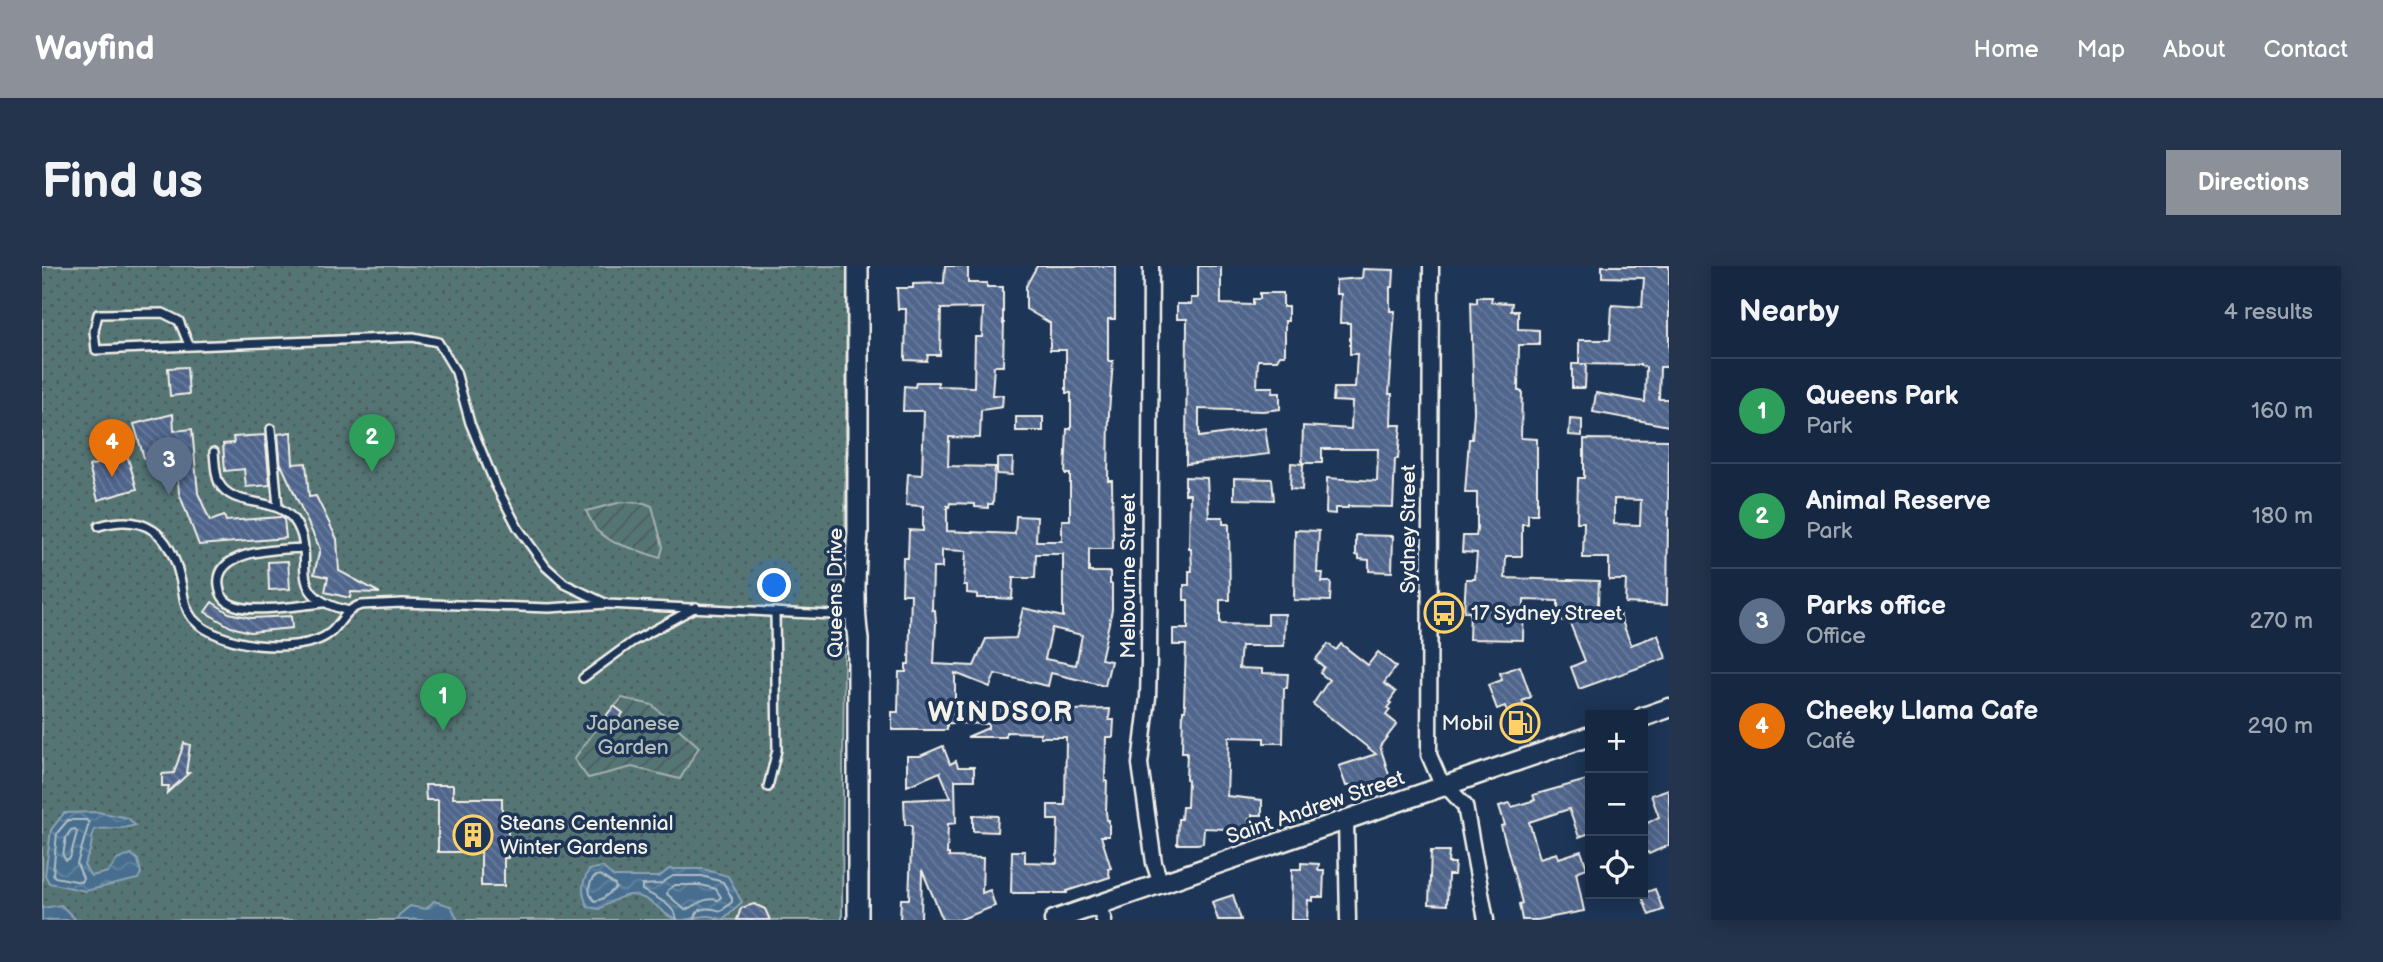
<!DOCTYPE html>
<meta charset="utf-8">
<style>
body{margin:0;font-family:"Balsamiq Sans",sans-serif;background:#23344c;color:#f1f3f6}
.controls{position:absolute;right:21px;bottom:21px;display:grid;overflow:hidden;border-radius:0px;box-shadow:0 4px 18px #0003}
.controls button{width:63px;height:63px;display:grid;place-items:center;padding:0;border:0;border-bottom:2px solid #35445a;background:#162841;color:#f1f3f6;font:35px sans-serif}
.you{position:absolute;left:733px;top:320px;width:24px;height:24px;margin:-18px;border:5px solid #fff;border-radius:50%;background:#1a73e8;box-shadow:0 0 0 10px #1a73e833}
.badge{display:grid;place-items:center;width:46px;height:46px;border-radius:50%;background:#8c9099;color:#fff;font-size:23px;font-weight:700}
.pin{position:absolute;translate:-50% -58px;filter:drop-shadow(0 2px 4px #0008)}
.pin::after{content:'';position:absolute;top:37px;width:24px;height:21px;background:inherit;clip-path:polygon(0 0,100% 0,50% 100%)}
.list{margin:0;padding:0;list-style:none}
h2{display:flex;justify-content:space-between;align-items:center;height:91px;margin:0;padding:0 28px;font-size:30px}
h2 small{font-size:23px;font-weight:400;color:#9ea6b1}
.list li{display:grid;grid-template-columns:46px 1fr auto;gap:21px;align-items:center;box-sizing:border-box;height:105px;padding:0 28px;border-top:2px solid #35445a}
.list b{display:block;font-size:26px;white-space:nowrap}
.list p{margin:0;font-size:23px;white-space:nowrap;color:#9ea6b1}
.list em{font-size:23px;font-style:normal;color:#9ea6b1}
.icon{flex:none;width:38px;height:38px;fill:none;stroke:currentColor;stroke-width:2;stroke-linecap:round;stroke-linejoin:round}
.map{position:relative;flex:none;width:1627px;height:654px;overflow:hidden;border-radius:0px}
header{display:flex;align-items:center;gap:42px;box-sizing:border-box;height:98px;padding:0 35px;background:#8c9099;color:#fff}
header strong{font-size:33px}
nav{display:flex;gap:38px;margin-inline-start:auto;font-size:24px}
.intro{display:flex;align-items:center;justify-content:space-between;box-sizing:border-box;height:168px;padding:0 42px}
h1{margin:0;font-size:49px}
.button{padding:18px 32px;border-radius:0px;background:#8c9099;color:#fff;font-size:24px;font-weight:700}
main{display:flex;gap:42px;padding:0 42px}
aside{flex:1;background:#162841;border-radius:0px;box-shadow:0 4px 18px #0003}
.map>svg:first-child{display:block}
</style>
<header>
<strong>Wayfind</strong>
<nav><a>Home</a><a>Map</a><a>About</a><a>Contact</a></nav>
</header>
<div class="intro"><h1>Find us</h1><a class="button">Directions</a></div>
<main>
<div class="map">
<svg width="1627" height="654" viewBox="0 0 1627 654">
<defs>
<pattern id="park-dots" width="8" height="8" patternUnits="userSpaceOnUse" patternTransform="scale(1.75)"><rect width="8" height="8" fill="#547474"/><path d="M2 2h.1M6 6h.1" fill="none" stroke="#4e5c5b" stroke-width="1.8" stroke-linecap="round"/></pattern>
<pattern id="garden-furrows" width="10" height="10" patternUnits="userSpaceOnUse" patternTransform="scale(1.75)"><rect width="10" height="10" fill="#547474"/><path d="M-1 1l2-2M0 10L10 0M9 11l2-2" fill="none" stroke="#4e5c5b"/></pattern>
<pattern id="water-waves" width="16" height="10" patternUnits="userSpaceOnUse" patternTransform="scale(1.75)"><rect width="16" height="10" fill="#476e8f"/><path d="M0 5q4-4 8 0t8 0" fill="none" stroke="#62839f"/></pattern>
<pattern id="building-back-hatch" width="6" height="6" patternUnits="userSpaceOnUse" patternTransform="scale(1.75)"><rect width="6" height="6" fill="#50658c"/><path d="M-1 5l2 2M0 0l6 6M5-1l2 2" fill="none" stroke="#6a7c9c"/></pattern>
</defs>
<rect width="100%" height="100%" fill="#1d3557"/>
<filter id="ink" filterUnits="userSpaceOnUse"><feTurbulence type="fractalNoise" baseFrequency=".0143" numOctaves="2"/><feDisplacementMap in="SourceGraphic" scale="14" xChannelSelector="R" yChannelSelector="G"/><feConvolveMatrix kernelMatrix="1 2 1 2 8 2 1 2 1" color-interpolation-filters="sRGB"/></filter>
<g filter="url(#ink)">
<polygon fill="url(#park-dots)" stroke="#a4b2ae" stroke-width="2" points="0,0 805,0 800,654 0,654"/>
<g fill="url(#garden-furrows)" stroke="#a4b2ae" stroke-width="2">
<polygon points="580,236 602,237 610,240 621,281 618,292 571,276 554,264 544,245"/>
<polygon points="580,432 610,439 657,481 638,513 590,501 546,512 532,493 561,454"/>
</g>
<g fill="url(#water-waves)" stroke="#8ca2b3" stroke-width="2">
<path d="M56 546 86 552 93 559C77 565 68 560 52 564L48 585 42 599 49 610 66 606 75 594 89 588 96 594 99 607 96 613 43 625 7 617 3 609 9 564 22 547Z"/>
<path d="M560 601 572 611H617L627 603H661L686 610 700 636 680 654C661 645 656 654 637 654 628 652 624 648 618 643 591 621 583 628 557 643L546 641C539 627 539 618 547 604Z"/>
<polygon points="392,635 409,640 416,654 355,654 357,649 368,640 384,643"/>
<polygon points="19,639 34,654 0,654 0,642"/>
</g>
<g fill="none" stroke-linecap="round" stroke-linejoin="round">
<g stroke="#afbdc4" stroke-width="2">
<polygon points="26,554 44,554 47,557 35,598 41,612 39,616 13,611 11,608 15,567"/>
<polygon points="33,563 35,566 28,592 24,594 21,590 24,571 29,564"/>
<path d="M558 609 573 619 574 622 560 633 553 635C545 628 546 618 552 611Z"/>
<path d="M633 619H659L674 623 679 631 676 634C661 631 655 639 643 644L625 628 626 624Z"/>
<path d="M635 654C633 639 613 631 600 624V619L618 618 631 610H660L681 616 690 632V636L679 645C669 642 654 639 653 654"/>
</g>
</g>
<g fill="url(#building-back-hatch)" stroke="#f4f1e8" stroke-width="2" fill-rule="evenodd">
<path d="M903 0H926V17H945V21H961V59L962 56 961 100H952L950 129H961L960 141 939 144 938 172 907 171 906 200 953 201 951 238H946V242L933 241V238L908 237 907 241 905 240V265L973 268 974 250 995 251 994 275H1020V254H1028V208H1023L1025 163H1029V127H1024V84H1008V57L984 43V20L995 0H1073V53H1066V95H1071L1067 146 1066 214H1070L1071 283H1047V306H1068V318H1070V344L1059 393 1069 395 1063 420 1009 407 1006 420 953 408 948 421 913 407V437L1000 438V452H1029V444L1068 443 1067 454H1072L1071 471H1064L1063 515H1065L1064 546 1065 554H1067V570H1059L1069 602 1066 603 1068 611 1025 625V627H969L970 585H983V596L1015 597 1016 554H1006V539H1023L1024 471H998V467L964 466V471H925L946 462V458L905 457V464H850V446H856L857 406H864V398H867L869 328H860L861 292H866L867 264 881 265V240L864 239 866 208 880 209 882 145H861L862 120 873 121 874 116H896V120L932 121 933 71H940L941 42 899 43 898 89H886L885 95 863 94 864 43H856L855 22H871V18L902 17ZM900 284 924 285 922 319H925V327L935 328V332H954L970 333 971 312H993L994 288H1021V351L981 342 974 372 944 373 932 400 892 398 894 357 893 344H890L891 302H900ZM1010 362 1040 369 1034 399 1003 393Z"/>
<polygon points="1156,0 1179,0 1179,38 1211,39 1211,33 1218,33 1218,27 1241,27 1241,41 1246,41 1246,55 1243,55 1243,89 1238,89 1235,94 1216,94 1215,121 1231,121 1230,127 1238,127 1238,143 1221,145 1157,143 1157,171 1223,162 1227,188 1144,198 1145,53 1135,53 1135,38 1149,38 1149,32 1156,32"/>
<polygon points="1560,0 1627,0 1627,101 1618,101 1617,133 1627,133 1627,160 1551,146 1554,127 1603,136 1604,101 1598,100 1598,99 1537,98 1537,74 1568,74 1570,39 1600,41 1602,12 1560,11"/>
<polygon points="1321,3 1352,4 1351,21 1348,21 1348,45 1353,45 1347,128 1350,128 1349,159 1359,159 1356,193 1353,193 1351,241 1306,240 1306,242 1293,242 1293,248 1284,247 1285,212 1335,215 1336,183 1280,183 1280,197 1260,197 1261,160 1309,163 1310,136 1291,135 1292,122 1313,122 1315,88 1308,88 1308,57 1298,57 1299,28 1294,28 1294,14 1320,12"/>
<polygon points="1435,31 1450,31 1449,36 1470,37 1469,45 1476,45 1476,63 1497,64 1497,79 1477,79 1476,125 1480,125 1479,172 1495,173 1495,248 1486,248 1486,258 1480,258 1480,290 1464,290 1463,312 1557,315 1556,339 1561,353 1577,347 1589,379 1616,369 1624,392 1537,423 1529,401 1543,395 1527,355 1516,355 1516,335 1482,334 1481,374 1427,373 1428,346 1422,346 1424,313 1433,313 1435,287 1420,286 1421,270 1434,270 1435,264 1435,227 1423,227 1427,173 1430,173 1432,146 1429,36 1435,37"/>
<polygon points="1530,98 1544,98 1543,122 1530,122"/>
<polygon points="145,101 147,128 128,130 126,102"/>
<polygon points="131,148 132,165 150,163 156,227 168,255 182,250 184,255 239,251 242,253 244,272 157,279 137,227 133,183 102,192 92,158"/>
<rect x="974" y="151" width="27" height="14"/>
<polygon points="1528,153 1540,154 1540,170 1527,169"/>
<polygon points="249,166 251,198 264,197 267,231 274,230 295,273 297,305 338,327 309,326 308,332 283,326 286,311 272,308 278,283 238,196 239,202 236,168"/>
<polygon points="223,169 228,219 204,221 202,203 183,205 181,178 192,177 191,171"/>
<path d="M1542 173 1627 174 1625 339 1583 337 1584 314H1567V292H1541L1542 256H1535L1536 212H1542ZM1572 233 1599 234 1598 259 1572 258Z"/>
<polygon points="85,189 95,223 56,234 47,200"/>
<polygon points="955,192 971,192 970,209 955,208"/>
<polygon points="1249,197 1261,198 1260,224 1248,223"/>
<polygon points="1143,211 1165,212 1167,251 1181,251 1181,258 1187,258 1188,334 1178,334 1178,358 1226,359 1226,348 1243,348 1242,380 1199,380 1197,402 1220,403 1220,407 1246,408 1245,422 1242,422 1241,477 1222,477 1222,472 1187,471 1185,530 1220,534 1220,549 1210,549 1210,553 1207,553 1206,564 1162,562 1161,577 1155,578 1135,578 1136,553 1139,553 1140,541 1145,541 1146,514 1144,513 1145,486 1140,486 1141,444 1143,444 1144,438 1142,438 1144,379 1131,379 1131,363 1146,363 1146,334 1142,334 1142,319 1147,319 1147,305 1150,305 1149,283 1147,283 1148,228 1143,228"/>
<polygon points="1192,212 1230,213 1232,234 1192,233"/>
<polygon points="1253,264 1277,265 1275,307 1281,307 1280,316 1289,316 1288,335 1252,334"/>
<polygon points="1314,269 1351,270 1350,306 1327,305 1327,294 1317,293 1317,290 1314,289"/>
<polygon points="246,295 248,323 227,324 226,296"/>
<polygon points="170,336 187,347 209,352 249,350 250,362 208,366 189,361 163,346"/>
<polygon points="1286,378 1294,384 1299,378 1326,399 1336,386 1354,401 1342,417 1354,426 1347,436 1349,437 1345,442 1348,444 1344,449 1355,458 1338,480 1348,512 1345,513 1346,515 1311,526 1309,519 1304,520 1297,500 1334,488 1271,438 1287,414 1278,407 1282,401 1273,394"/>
<polygon points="1478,400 1489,431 1480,435 1490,463 1473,469 1463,440 1455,443 1446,419 1460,414 1458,407"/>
<polygon points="572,440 581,447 574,457 564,450"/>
<polygon points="142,477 148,479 144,507 147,507 125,527 127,520 120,520 120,508 132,507"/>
<polygon points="901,480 908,498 914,495 916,501 932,501 932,514 913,514 914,557 906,558 905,588 907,588 907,591 941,592 940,627 948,624 953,640 917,654 901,654 880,604 879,654 858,654 859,633 867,633 870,559 863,559 862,534 909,532 898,506 865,520 865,490 878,490"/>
<polygon points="1548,513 1548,567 1537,571 1527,543 1487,556 1498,592 1515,587 1517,592 1539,585 1545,602 1534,606 1542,645 1495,654 1480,654 1477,638 1480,637 1459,560 1463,559 1457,540 1468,537 1470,541 1493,534 1491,529"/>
<polygon points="383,519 411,519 411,532 460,532 460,562 466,562 466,592 462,592 462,620 439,620 439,586 396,586 396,534 384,534"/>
<polygon points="1627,523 1627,579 1607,588 1606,586 1601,588 1601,559 1617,551 1609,529"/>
<polygon points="931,549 956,550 955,566 931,565"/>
<polygon points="1389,585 1407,585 1406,597 1413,597 1412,609 1406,609 1405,639 1387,638"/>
<polygon points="1259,597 1277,598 1276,604 1282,604 1281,631 1271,631 1271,635 1266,634 1265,654 1249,654 1250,603 1259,603"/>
<polygon points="1613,623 1621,644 1607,649 1599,628"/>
<polygon points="1191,629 1199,654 1176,654 1170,636"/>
<polygon points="712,638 723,643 728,654 695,654 699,642"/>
</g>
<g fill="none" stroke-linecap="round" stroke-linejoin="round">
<g stroke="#f4f1e8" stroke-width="12">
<g id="service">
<polyline points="147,79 137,55 121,47 56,48 52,65 54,84 371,71 396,76 414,106 428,157 453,218 476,262 504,301 523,318 565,338 812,350"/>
<polyline points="229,163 236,241"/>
<path d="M172 186C173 196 173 209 177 217 191 243 233 229 252 254 279 292 236 328 307 345"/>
<path d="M57 260C103 247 128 267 138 312 142 326 141 341 151 353 164 368 195 377 215 379 235 381 271 381 288 367 299 358 304 342 319 339L360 337 507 342 565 338"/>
<path d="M261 282C236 284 172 283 177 320 178 330 184 337 194 340 213 347 259 339 281 337"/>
<polyline points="541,412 590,376 654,341"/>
<polyline points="726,521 735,484 733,346"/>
</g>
</g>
<g stroke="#f4f1e8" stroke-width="19">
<g id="minor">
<polyline points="1109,0 1107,395 1106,431 1098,498 1112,597 1119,618"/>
<polyline points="1389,0 1387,489 1397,512 1423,540 1444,654"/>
<polyline points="1304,554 1306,654"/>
<polyline points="1056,639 1062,654"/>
</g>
</g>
<g stroke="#f4f1e8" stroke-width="23">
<g id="tertiary">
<polyline points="1601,451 1627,442"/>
<polyline points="1012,654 1548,470"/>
</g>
</g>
<g stroke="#f4f1e8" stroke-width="24">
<path id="secondary" d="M816 0V266C813 302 811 338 816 373V654"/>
</g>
<use href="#service" stroke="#1d3557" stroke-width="7"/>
<use href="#minor" stroke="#1d3557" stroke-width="14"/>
<use href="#tertiary" stroke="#1d3557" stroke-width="18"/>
<use href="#secondary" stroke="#1d3557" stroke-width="19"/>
</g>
</g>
<defs>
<g id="bus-ring" transform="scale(2.0125)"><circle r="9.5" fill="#1d3557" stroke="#ffd166" stroke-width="1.5"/><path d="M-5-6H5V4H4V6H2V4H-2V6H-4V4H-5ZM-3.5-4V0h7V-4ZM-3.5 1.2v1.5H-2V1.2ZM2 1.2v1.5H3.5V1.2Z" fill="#ffd166"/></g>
<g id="fuel-ring" transform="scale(2.0125)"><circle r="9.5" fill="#1d3557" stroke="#ffd166" stroke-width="1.5"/><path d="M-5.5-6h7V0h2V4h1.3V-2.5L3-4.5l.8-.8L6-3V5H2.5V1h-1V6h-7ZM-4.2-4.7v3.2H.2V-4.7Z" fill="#ffd166"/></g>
<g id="building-ring" transform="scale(2.0125)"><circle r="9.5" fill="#1d3557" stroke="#ffd166" stroke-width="1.5"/><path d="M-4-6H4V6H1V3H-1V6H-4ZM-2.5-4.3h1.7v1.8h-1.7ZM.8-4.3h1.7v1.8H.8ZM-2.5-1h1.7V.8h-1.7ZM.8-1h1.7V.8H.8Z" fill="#ffd166"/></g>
</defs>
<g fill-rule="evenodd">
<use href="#bus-ring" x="1402" y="347"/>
<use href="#fuel-ring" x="1478" y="457"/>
<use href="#building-ring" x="431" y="569"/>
</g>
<g text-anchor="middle" stroke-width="7" stroke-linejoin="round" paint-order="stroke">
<g font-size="21" fill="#f4f1e8" stroke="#1d3557">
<text transform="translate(1366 263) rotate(-90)" y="7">Sydney Street</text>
<text transform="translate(1086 310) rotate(-90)" y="7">Melbourne Street</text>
<text transform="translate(793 327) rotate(-90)" y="7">Queens Drive</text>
<text transform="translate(1273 541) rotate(-19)" y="7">Saint Andrew Street</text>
</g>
<g font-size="21" fill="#f4f1e8" stroke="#1d3557" text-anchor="start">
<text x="1429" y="354">17 Sydney Street</text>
<text x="1451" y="464" text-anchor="end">Mobil</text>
<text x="458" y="564">Steans Centennial<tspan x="458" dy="24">Winter Gardens</tspan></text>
</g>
<g font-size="21" fill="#b4bfba" stroke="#1d3557">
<text x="591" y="464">Japanese<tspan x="591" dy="24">Garden</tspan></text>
</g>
<g font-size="28" font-weight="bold" letter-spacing="2" fill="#f4f1e8" stroke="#1d3557">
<text x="959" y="455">WINDSOR</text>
</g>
</g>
</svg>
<div class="controls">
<button>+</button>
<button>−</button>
<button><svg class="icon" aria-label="locate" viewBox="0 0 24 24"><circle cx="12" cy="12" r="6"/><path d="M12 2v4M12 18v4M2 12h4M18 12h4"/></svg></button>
</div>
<div class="you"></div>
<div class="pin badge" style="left:401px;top:465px;background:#2e9e5b">1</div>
<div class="pin badge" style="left:330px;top:206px;background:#2e9e5b">2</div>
<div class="pin badge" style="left:127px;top:229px;background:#5c6f8a">3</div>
<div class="pin badge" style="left:70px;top:211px;background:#e8710a">4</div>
</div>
<aside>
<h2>Nearby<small>4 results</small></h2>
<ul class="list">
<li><span class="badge" style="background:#2e9e5b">1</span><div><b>Queens Park</b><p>Park</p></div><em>160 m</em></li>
<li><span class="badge" style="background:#2e9e5b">2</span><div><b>Animal Reserve</b><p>Park</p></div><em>180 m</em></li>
<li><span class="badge" style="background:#5c6f8a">3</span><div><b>Parks office</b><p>Office</p></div><em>270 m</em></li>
<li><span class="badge" style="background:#e8710a">4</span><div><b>Cheeky Llama Cafe</b><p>Café</p></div><em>290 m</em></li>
</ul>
</aside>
</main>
